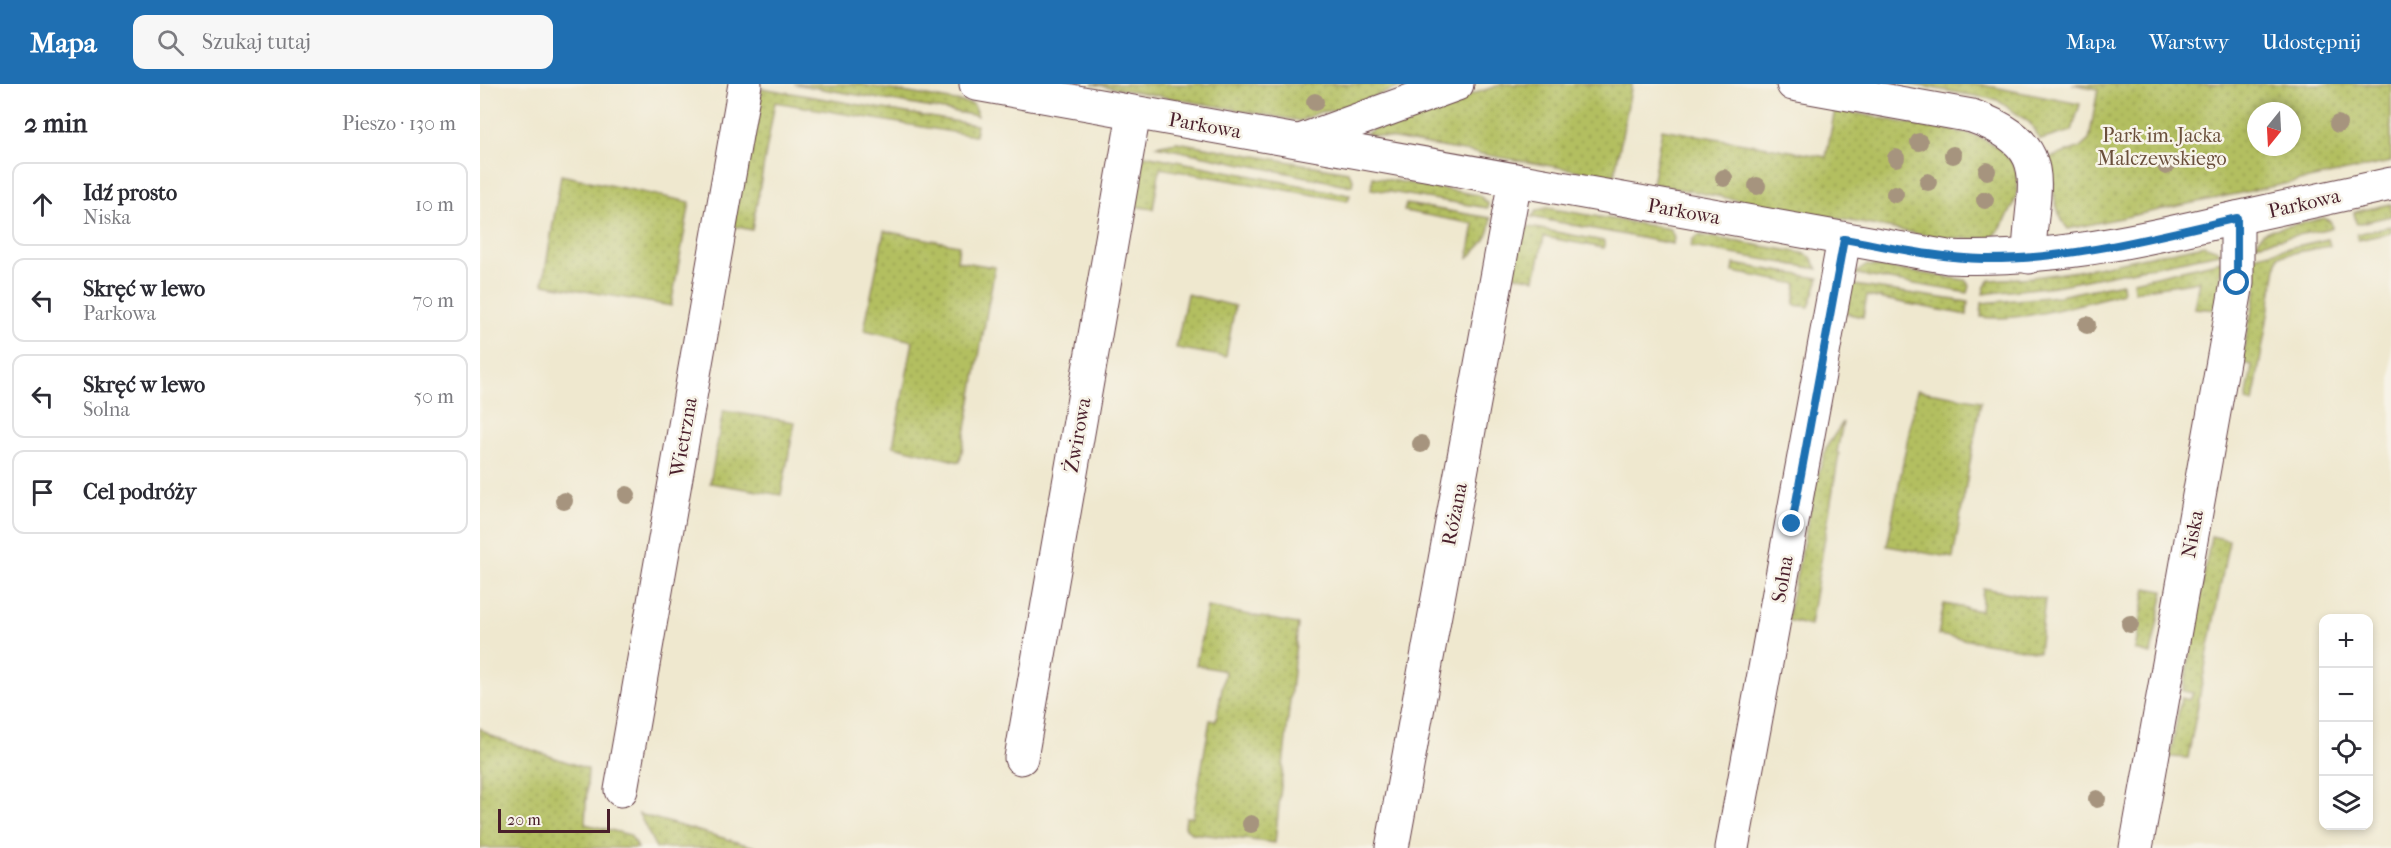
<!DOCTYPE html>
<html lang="pl">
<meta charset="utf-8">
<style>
body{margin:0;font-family:"IM FELL French Canon",serif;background:#f7f7f7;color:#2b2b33}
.controls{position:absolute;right:18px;bottom:18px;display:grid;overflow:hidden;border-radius:12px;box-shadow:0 3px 9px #0003}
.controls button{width:54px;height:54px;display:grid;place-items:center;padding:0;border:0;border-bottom:2px solid #e1e1e2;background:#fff;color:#2b2b33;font:30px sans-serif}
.compass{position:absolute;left:1767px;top:18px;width:54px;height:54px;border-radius:50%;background:#fff;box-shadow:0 3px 9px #0003;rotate:198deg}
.scale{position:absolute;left:18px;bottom:15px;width:112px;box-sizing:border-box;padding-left:6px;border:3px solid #4a1f2b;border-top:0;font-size:16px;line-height:21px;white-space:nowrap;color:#4a1f2b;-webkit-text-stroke:4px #f7f3e8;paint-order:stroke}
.stop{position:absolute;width:18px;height:18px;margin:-14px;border:4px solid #1f6fb2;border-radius:50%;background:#fff}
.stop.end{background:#1f6fb2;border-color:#fff;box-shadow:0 2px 6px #0008}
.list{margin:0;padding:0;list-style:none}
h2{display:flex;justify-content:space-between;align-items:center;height:78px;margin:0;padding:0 24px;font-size:26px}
h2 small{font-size:20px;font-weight:400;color:#7c7c81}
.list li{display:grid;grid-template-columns:39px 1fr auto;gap:18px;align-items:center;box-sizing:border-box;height:84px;margin:0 12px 12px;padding:0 12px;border:2px solid #e1e1e2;border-radius:12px}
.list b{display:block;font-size:22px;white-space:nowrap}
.list p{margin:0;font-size:20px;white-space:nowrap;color:#7c7c81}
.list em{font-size:20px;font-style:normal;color:#7c7c81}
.icon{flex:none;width:33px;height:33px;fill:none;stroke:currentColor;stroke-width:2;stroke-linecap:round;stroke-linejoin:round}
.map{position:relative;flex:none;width:1911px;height:764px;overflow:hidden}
header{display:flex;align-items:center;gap:36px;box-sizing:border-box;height:84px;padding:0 30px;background:#1f6fb2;color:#fff}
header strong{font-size:28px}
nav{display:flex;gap:33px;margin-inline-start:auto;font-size:21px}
.search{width:420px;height:54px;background:#f7f7f7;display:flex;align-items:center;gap:15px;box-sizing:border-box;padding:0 21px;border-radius:12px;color:#7c7c81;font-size:22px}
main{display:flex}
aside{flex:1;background:#fff}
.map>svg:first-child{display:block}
</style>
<header>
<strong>Mapa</strong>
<div class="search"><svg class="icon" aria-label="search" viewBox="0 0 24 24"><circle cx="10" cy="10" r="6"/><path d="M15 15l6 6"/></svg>Szukaj tutaj</div>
<nav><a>Mapa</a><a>Warstwy</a><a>Udostępnij</a></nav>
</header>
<main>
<aside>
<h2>2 min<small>Pieszo · 130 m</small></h2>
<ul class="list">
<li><svg class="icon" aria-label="ahead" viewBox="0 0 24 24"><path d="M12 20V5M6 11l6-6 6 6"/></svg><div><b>Idź prosto</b><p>Niska</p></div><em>10 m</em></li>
<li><svg class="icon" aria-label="left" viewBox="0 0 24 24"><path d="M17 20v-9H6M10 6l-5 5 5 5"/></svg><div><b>Skręć w lewo</b><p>Parkowa</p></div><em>70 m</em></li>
<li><svg class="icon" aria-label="left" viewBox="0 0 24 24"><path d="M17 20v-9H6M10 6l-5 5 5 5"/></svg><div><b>Skręć w lewo</b><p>Solna</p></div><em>50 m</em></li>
<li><svg class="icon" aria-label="arrive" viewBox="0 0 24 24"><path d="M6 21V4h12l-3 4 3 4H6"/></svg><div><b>Cel podróży</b></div></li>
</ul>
</aside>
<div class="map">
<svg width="1911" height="764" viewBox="0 0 1911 764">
<defs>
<pattern id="green-dots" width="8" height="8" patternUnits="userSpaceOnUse" patternTransform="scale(1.5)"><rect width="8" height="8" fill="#b3bf60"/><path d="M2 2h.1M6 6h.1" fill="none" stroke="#949b4f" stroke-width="1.8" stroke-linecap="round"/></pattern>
</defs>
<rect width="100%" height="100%" fill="#f7f3e8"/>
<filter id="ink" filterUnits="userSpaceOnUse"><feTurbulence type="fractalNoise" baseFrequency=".0167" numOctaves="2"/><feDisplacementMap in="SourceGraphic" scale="12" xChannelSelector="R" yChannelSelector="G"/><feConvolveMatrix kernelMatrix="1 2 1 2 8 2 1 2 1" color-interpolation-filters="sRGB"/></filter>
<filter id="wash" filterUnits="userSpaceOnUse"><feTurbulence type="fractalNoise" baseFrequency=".008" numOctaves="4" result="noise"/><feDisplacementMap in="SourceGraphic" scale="24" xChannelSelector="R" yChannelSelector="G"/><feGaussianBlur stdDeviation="1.35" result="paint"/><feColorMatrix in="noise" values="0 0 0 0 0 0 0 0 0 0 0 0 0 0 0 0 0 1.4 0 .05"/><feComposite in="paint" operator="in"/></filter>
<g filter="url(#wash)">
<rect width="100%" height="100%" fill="#efe8cf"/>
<g fill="url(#green-dots)" stroke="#7e6f46" stroke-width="1.5" fill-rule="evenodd">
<polygon points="314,0 377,0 493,20 498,32"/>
<polygon points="612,0 929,0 857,26 840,28 820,37"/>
<polygon points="1022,0 1152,0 1134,93 886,50 895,44"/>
<polygon points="1429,0 1498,0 1600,20 1592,47 1560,56 1550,39 1517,16"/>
<path d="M1592 0H1911V78L1588 145C1572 126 1574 98 1567 75L1601 63 1609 56 1618 5ZM1776 27H1812V63H1776Z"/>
<polygon points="282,4 497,41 495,52 295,18 272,146 252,142"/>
<path d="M1355 25C1384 31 1412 36 1441 42 1459 45 1479 46 1496 52 1553 75 1545 113 1513 154L1484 155 1445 151 1172 100 1182 45 1346 73Z"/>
<polygon points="697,58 868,88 873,95 872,102 675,62"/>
<polygon points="665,71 870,111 868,117 680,84 673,125 652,122 660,82"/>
<polygon points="81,91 210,118 191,222 63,200"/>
<polygon points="893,93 998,111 1008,119 1008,124 891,105"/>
<path d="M926 120 1011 134C1011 153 1002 161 988 174L994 140 924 127Z"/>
<polygon points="1911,120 1911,132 1876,140 1874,128"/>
<polygon points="1067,124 1190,145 1194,153 1193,160 1051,133 1058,126"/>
<polygon points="1844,134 1851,138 1852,144 1775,160 1783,149 1790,146"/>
<polygon points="1044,142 1124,157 1124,164 1064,153 1055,195 1031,191"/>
<polygon points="1911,142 1911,149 1878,156 1877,150"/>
<polygon points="404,147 479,161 477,177 515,183 480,378 413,362 433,257 384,246"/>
<polygon points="1219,151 1322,169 1331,173 1338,185 1211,163 1212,156"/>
<polygon points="1848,155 1850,162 1798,172 1773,319 1766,317 1772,281 1761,279 1777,203 1770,202 1773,172"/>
<polygon points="1724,161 1738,166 1740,169 1576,202 1503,210 1505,202 1510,196 1553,193 1597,187"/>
<polygon points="1742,177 1738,226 1714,224 1719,197 1654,207 1653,197"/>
<polygon points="1254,180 1339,194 1329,223 1314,221 1317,200 1253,188"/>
<polygon points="1387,181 1485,196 1490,202 1488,209 1374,190"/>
<path d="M1642 199 1643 209C1603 219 1541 239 1501 233L1502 219 1579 212Z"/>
<polygon points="1368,200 1488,218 1487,231 1387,212 1383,233 1359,228"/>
<polygon points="707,210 755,222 746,273 696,264"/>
<polygon points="1437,306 1501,317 1473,474 1407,462"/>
<polygon points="243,327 315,338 301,411 230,399"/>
<polygon points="1363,338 1357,368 1359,370 1330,542 1307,536 1337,395 1347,362"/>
<polygon points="1731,452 1749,456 1708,674 1690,673 1701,614 1710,616 1713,609 1703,607"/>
<polygon points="1503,504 1565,515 1559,568 1458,551 1464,520 1501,527"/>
<polygon points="1666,504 1684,507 1671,570 1655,566"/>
<polygon points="727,523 818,540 795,759 711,749 705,743 706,733 713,733 730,636 736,637 745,587 716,581"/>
<polygon points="0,644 11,652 108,685 105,740 150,751 158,764 0,764"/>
<polygon points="159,730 278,764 176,764"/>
</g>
</g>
<g filter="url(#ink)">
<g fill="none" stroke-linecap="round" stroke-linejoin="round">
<g stroke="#633d44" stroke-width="35">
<g id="minor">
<path d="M496 0 1468 173C1561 177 1648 159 1738 138 1795 125 1853 113 1911 100"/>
<path d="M1313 0 1492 32C1579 63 1550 102 1549 173"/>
<polyline points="820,57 977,0"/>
<polyline points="541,674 654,29"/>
<polyline points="141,706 265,0"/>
<polyline points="912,764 1035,96"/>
<polyline points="1252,764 1364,155"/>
<polyline points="1656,764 1757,199 1757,134"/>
</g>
</g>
<use href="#minor" stroke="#fff" stroke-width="33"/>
</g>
<g fill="#a6947e">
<circle cx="835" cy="18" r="9"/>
<circle cx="1858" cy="40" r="9"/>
<circle cx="1439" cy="58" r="9"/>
<circle cx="1473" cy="71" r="9"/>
<circle cx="1416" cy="74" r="9"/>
<circle cx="1686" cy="82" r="9"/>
<circle cx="1507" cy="87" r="9"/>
<circle cx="1244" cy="94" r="9"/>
<circle cx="1448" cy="98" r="9"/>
<circle cx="1277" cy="102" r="9"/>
<circle cx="1415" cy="110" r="9"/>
<circle cx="1505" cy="116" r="9"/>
<circle cx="1607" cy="241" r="9"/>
<circle cx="941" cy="360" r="9"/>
<circle cx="147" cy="411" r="9"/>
<circle cx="84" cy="417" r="9"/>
<circle cx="1650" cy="540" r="9"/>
<circle cx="1617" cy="715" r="9"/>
<circle cx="771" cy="740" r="9"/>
</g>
</g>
<g fill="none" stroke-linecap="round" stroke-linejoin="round" filter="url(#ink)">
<path stroke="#1f6fb2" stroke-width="8" d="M1312 440 1364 155C1410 163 1457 174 1504 175 1589 176 1675 153 1757 134V199"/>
</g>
<g text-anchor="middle" stroke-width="5" stroke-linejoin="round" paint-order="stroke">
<g font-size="20" fill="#4a1f2b" stroke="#f7f3e8">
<text transform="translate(725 41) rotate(10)" y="7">Parkowa</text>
<text transform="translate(1824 119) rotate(-13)" y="7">Parkowa</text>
<text transform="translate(1204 127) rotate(10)" y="7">Parkowa</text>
<text transform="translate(597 351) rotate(-80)" y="7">Żwirowa</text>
<text transform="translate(203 353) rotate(-80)" y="7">Wietrzna</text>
<text transform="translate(974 430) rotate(-79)" y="7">Różana</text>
<text transform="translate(1712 450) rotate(-80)" y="7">Niska</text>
<text transform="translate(1302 495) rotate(-80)" y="7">Solna</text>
</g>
<g font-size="20" fill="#6a4f3b" stroke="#f7f3e8">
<text x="1682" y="58">Park im. Jacka<tspan x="1682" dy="23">Malczewskiego</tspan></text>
</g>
</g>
</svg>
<div class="controls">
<button>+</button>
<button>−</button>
<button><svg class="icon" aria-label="locate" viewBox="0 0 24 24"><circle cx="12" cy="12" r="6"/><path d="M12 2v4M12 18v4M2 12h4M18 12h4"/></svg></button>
<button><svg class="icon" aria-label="layers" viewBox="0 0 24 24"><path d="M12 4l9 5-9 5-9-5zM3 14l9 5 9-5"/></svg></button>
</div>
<svg class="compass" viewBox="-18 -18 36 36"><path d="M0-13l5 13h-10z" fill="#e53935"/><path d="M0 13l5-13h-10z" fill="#7c7c81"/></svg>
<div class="scale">20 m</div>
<div class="stop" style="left:1757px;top:199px"></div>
<div class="stop end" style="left:1312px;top:440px"></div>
</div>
</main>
